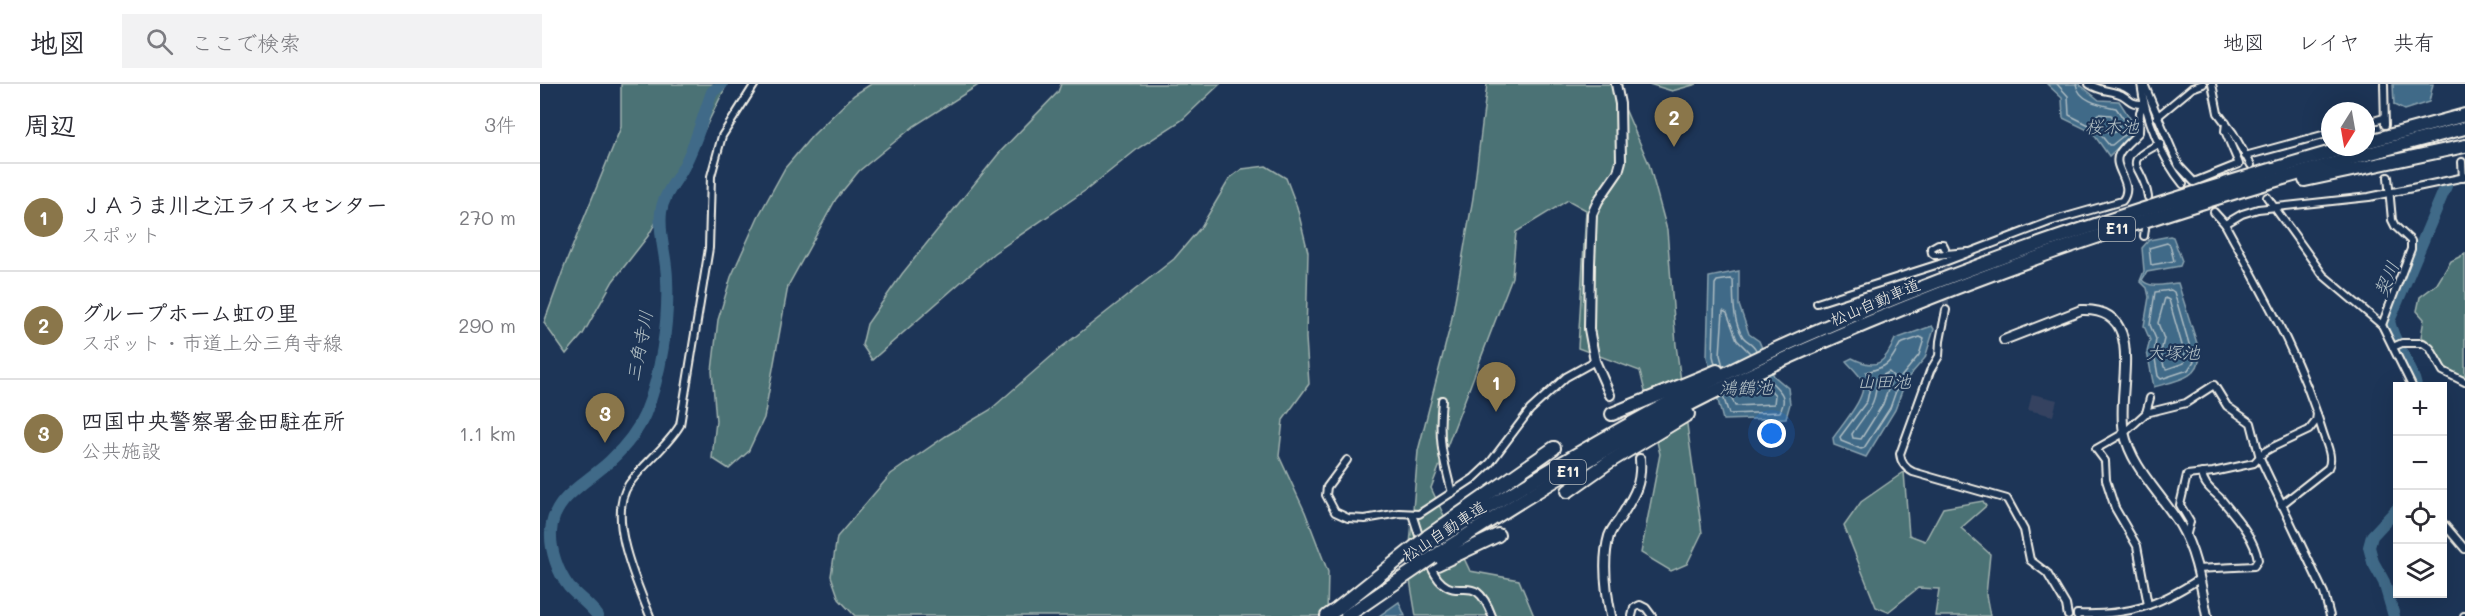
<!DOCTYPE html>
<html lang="ja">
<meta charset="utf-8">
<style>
body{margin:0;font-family:Mali,"Klee One",sans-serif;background:#f2f2f3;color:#2b2b33}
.controls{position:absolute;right:18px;bottom:18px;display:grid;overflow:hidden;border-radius:0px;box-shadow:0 6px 24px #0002}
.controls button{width:54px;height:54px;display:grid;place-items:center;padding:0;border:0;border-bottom:2px solid #e1e1e2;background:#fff;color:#2b2b33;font:30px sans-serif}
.compass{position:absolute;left:1781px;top:18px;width:54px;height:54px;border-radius:50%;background:#fff;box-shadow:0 6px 24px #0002;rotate:191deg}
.you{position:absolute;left:1232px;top:350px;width:21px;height:21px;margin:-15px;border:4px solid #fff;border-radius:50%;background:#1a73e8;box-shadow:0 0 0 9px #1a73e833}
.badge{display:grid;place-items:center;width:39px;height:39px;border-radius:50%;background:#8a764a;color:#fff;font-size:20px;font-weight:700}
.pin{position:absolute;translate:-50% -50px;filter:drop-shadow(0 2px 3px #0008)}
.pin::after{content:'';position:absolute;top:32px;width:21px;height:18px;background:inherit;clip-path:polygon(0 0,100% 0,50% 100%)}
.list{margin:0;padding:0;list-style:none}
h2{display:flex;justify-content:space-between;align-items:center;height:78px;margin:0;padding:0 24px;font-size:26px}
h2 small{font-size:20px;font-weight:400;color:#7c7c81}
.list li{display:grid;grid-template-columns:39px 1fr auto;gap:18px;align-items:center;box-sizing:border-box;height:108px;padding:0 24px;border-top:2px solid #e1e1e2}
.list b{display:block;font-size:22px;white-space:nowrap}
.list p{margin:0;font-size:20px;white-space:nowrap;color:#7c7c81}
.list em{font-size:20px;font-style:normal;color:#7c7c81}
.icon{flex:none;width:33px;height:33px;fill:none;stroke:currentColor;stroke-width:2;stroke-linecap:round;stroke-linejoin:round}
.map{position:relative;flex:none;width:1925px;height:532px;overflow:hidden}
header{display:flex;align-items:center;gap:36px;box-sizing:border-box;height:84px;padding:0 30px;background:#fff;border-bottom:2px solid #e1e1e2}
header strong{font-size:28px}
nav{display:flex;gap:33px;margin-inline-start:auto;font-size:21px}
.search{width:420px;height:54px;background:#f2f2f3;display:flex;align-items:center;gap:15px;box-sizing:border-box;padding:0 21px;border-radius:0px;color:#7c7c81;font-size:22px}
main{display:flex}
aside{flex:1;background:#fff}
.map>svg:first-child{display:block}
</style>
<header>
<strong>地図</strong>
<div class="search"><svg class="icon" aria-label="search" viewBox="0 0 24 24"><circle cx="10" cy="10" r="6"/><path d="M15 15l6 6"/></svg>ここで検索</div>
<nav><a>地図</a><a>レイヤ</a><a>共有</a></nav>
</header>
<main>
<aside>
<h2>周辺<small>3件</small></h2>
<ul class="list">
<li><span class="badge">1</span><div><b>ＪＡうま川之江ライスセンター</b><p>スポット</p></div><em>270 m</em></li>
<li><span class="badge">2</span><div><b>グループホーム虹の里</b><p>スポット · 市道上分三角寺線</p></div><em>290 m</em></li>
<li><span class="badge">3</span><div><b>四国中央警察署金田駐在所</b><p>公共施設</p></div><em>1.1 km</em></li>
</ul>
</aside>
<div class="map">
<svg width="1925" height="532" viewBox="0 0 1925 532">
<rect width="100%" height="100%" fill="#1d3557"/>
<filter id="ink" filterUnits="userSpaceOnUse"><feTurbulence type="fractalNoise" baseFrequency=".0167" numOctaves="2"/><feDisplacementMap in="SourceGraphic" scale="12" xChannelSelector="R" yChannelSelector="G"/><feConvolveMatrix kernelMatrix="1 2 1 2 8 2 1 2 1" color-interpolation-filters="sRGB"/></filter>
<g filter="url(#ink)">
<polygon fill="#344360" points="1492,310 1517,316 1513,332 1488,326"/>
<g fill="#4b7275" stroke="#a0b2ae" stroke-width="1.5">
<polygon points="81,0 187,0 140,95 108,152 73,197 43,250 26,270 4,239 25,181 81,43"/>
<polygon points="331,0 440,0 374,42 319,87 296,115 248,202 224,334 208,368 189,385 172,374 176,337 172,287 178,236 191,193 218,133 245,84 272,52 314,11"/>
<polygon points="521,0 680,0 642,36 600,63 549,104 454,169 332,276 322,261 327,240 362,190 460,68 518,8"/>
<polygon points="947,0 1082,0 1079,11 1109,80 1127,146 1136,261 1162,449 1147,480 1131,487 1101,469 1120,370 1100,287 1038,264 1046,126 1028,116 976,148 972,193 891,404 930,487 979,496 994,532 876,532 868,484 878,367 911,239 933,114"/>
<polygon points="1109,0 1157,0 1132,7"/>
<polygon points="726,82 746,94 757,123 768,168 766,254 769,300 743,336 739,372 765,428 788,488 787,532 315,532 299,515 291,492 297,453 351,390 406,352 450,326 522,263 634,175 661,143 690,94 702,85"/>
<polygon points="1925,170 1925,297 1903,281 1887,256 1881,253 1884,235 1877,227 1880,213 1897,200 1911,177"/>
<polygon points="1364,388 1369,451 1385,457 1403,424 1443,417 1446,422 1421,444 1450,470 1446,511 1450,532 1395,532 1399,505 1378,504 1348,528 1336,523 1304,442 1321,418"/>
</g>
<g fill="#416b88" stroke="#89a1ae" stroke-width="1.5">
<polygon points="1507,0 1539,0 1559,16 1579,17 1595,42 1594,48 1569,72 1552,48 1523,34 1522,14"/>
<polygon points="1853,0 1893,0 1889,18 1864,26 1854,21"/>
<path d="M1630 152 1633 153 1642 177 1640 182 1607 188 1602 196C1610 205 1626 200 1638 199L1660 269C1661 295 1634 297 1614 303L1607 268 1610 256 1604 242 1609 213 1607 204 1600 197 1604 187 1602 164 1609 156Z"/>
<polygon points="1199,187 1199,221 1209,250 1219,257 1234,292 1248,304 1250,320 1246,334 1183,336 1167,273 1169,193"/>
<path d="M1392 242 1394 245 1385 274 1366 296 1355 326 1326 373 1294 361 1293 354C1302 341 1329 311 1322 296 1318 289 1311 283 1306 277L1312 274C1337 287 1345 279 1355 255Z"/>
<polygon points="859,518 865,532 839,532"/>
</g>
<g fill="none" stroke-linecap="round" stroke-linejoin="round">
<g stroke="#acbbc2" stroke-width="1.5">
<path d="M1517 0 1528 12 1529 31 1555 44 1569 61H1572L1588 48 1589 43 1576 24C1562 21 1539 18 1536 0"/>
<polygon points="1558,30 1571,31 1579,42 1579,46 1570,50 1555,34"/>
<polygon points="1627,159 1630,161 1634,177 1611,181 1609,164"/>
<polygon points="1631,206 1634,208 1654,277 1648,286 1621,295 1618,292 1614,269 1616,255 1610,241 1615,208"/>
<polygon points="1625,214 1629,216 1646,275 1644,279 1627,285 1624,283 1621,268 1624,255 1618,239"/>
<path d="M1380 253 1384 255 1379 271 1361 293 1350 324 1324 364 1321 365 1301 357 1300 353 1327 317 1330 303 1326 288C1348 283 1350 279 1360 260Z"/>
<path d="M1175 280 1173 272 1175 200 1177 197 1190 195 1193 196C1194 215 1192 236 1203 253 1207 258 1213 259 1216 266"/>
<polyline points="1183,282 1180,271 1183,227 1187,229 1197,256 1210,269"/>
<path d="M1349 288 1353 292 1343 320 1321 355 1313 354 1312 350C1325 329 1338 321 1336 295Z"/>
<polyline points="1190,309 1195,322 1234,320 1235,311 1221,295"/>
<path d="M1183 312 1189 330 1240 328C1250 308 1235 306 1227 292"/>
</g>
<g stroke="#416b88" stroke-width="12">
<path d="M1876 302C1871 279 1854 261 1849 237L1906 102"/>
<path d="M58 532C50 521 38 513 29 503 18 489 10 466 11 448 12 414 48 398 70 377 85 363 97 349 105 330 121 292 129 237 127 196 127 173 118 151 121 128 123 110 138 96 145 80 157 57 163 32 172 8L182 0"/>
<polyline points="1854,532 1844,498 1833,478 1829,463 1832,452 1858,424"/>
</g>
<g stroke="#3d516d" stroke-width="6" stroke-dasharray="6 3" stroke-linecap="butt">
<polyline points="1922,78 1925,69"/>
<polyline points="1405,164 1406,196"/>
<polyline points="1406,207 1406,226"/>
</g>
<polyline stroke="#3d516d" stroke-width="8" stroke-dasharray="8 4" stroke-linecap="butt" points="1070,311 1087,346"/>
<g stroke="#f4f1e8" stroke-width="10">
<g id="minor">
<path d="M1549 0C1561 8 1571 6 1582 11 1592 17 1590 20 1604 20"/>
<path d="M1601 0C1605 32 1622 75 1643 100"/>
<polyline points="1604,0 1639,82 1654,98 1699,80 1685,47 1686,39"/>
<polyline points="1672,0 1678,29 1693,49 1711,81"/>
<polyline points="1844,0 1845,41"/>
<polyline points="1617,33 1652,4 1663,0"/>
<polyline points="1826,39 1844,34"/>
<polyline points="1705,72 1790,49"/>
<polyline points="1922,78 1923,94"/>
<path d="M1608 113C1603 78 1577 81 1621 59"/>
<polyline points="1727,113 1783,191 1842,241 1872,302"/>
<path d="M1674 128 1685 140C1722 208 1761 274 1783 349 1786 359 1794 374 1788 384L1741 421"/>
<polyline points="1685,140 1702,130 1718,125 1829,113 1925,93"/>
<polyline points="1604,152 1605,145"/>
<polyline points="1405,164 1403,160 1398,160 1391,164 1392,169 1395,171 1428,168"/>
<path d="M1277 219 1399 180 1512 137 1582 117C1596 100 1571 84 1579 70 1583 62 1593 55 1599 48L1600 28 1604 20"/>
<path d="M1406 226 1400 257 1399 272 1390 287 1360 370C1361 379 1365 384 1373 388L1467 415 1484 446 1490 476 1507 489 1526 521 1528 532"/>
<polyline points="1842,241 1871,165 1871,157 1855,142 1852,136 1848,93"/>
<polyline points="1853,263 1862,259 1883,259 1890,264 1903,287 1925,298"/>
<path d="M902 316C898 355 902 371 912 409"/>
<polyline points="1606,329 1646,319 1674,301 1687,322 1711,339 1720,374 1784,509 1790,532"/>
<polyline points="807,376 787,403 786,411 795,428 808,434 825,435 859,429 879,430 934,394 950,379 990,326 1026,293 1055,277"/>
<path d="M872 430C878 447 889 489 902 499 922 516 935 487 952 532"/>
<polyline points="1902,438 1925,465"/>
<polyline points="1646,453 1650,438 1640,421 1647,391 1673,388 1714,379 1724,368 1733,363 1769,346 1776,337 1777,330"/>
<path d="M1657 485 1714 482 1718 476C1715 454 1695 432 1681 415 1672 406 1664 402 1662 389"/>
<polyline points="1608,521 1597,462 1575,424 1566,396 1565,377 1556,365 1584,349 1606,329 1610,314"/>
<path d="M110 532C97 499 66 433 89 400 104 379 127 363 140 341L169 164 171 92 182 52 215 0"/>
<polyline points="1092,532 1094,524 1100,521 1106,524 1112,532"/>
<path d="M1537 532V530C1588 532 1617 522 1659 495"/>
<polyline points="1924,532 1925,532"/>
</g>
</g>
<g stroke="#f4f1e8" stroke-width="12">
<g id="tertiary">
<path d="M1464 256 1541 226C1610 223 1575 307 1584 348 1592 385 1621 409 1640 441 1656 468 1661 501 1667 532"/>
<polyline points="1070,311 1055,277 1049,245 1050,180 1052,130 1058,117 1078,88 1081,77 1080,20 1076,0"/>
<path d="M1071 532C1066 508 1062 476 1069 452 1071 446 1075 441 1079 436 1093 413 1102 402 1100 375"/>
</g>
</g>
<g stroke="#f4f1e8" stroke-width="16">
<g id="motorway">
<polyline points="1826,58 1925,31"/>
<polyline points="1765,96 1925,62"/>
<polyline points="1072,330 1177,287"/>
<polyline points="1028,407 1069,378 1148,330"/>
<polyline points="888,452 1014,364"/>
<path d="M891 459C1002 389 1115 322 1234 266 1420 181 1613 119 1809 63"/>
<path d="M893 473C983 415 1074 358 1170 310 1411 193 1666 111 1925 44"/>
<polyline points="897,480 958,451"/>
<polyline points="787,532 797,525"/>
</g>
</g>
<use href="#minor" stroke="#1d3557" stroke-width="6"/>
<use href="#tertiary" stroke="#1d3557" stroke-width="8"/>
<use href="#motorway" stroke="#1d3557" stroke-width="12"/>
<g stroke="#f4f1e8" stroke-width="16" stroke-linecap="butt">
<g id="motorway-bridge">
<polyline points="797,525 887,453"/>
<polyline points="807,532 893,473"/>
</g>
</g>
<use href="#motorway-bridge" stroke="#1d3557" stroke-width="12"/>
</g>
</g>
<g text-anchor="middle" stroke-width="4.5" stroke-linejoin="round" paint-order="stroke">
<g fill="#1d3557" stroke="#b4b9bc" stroke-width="1.5">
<rect x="1559" y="133" width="36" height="24" rx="4.5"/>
<rect x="1010" y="376" width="36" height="24" rx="4.5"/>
</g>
<g font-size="15" font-weight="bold" fill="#f4f1e8">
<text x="1577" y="150">E11</text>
<text x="1028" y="393">E11</text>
</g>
<g font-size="16" fill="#f4f1e8" stroke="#1d3557">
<text transform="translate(1335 218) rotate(-23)" y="6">松山自動車道</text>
<text transform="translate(904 447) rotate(-33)" y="6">松山自動車道</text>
</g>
<g font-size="18" font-style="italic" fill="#b5c2c6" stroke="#1d3557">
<text x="1572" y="49">桜木池</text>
<text transform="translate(1847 195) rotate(-67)" y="6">契川</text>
<text transform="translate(100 262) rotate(-79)" y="6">三角寺川</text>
<text x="1633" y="275">大塚池</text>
<text x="1344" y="304">山田池</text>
<text x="1206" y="310">鴻鶴池</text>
</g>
</g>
</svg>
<div class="controls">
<button>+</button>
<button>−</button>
<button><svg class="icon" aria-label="locate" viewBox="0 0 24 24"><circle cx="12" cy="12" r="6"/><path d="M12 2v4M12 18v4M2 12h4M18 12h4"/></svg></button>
<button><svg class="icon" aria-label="layers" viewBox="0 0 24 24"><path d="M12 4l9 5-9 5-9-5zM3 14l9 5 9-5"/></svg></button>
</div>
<svg class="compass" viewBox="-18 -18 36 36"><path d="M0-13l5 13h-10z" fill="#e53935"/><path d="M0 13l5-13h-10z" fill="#7c7c81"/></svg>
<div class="you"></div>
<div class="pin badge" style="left:956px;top:328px">1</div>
<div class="pin badge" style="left:1134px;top:63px">2</div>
<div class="pin badge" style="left:65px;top:359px">3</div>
</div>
</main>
